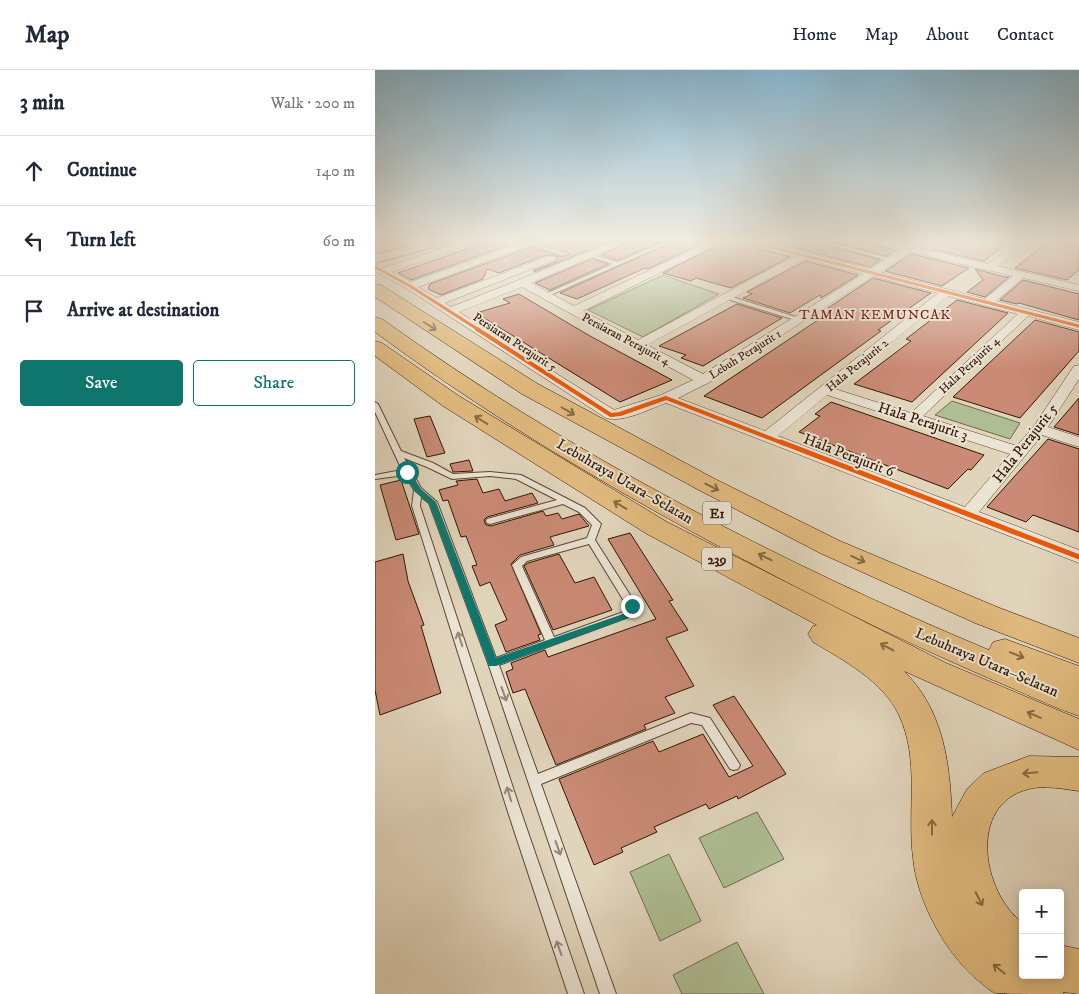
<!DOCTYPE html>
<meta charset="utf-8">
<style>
body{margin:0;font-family:"IM FELL DW Pica",serif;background:#f2f2f3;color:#1f2937}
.controls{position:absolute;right:15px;bottom:15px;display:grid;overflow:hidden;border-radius:5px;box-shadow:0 2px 12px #0003}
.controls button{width:45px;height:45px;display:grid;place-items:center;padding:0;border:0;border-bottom:1px solid #e0e1e3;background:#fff;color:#1f2937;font:25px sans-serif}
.stop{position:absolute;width:15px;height:15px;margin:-11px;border:4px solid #0f766e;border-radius:50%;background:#fff}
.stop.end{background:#0f766e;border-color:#fff;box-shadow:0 1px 5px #0008}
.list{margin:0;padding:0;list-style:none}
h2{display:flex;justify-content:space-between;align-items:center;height:65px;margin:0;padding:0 20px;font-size:21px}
h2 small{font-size:16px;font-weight:400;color:#747a83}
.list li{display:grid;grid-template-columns:32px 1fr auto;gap:15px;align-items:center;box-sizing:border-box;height:70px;padding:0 20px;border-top:1px solid #e0e1e3}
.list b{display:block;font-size:19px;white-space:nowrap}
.list em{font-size:16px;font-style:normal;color:#747a83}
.actions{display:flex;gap:10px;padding:15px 20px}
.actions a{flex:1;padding:11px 0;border:1px solid #0f766e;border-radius:5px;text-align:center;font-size:18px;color:#0f766e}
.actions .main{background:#0f766e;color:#fff}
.icon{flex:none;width:28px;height:28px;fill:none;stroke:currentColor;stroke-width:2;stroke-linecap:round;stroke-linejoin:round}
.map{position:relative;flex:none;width:704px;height:924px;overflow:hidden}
header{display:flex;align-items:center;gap:30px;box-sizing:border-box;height:70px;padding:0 25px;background:#fff;border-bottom:1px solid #e0e1e3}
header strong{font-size:24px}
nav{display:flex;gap:28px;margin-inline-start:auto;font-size:18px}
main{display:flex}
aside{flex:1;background:#fff}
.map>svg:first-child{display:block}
</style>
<header>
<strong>Map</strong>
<nav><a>Home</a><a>Map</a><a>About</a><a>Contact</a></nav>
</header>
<main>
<aside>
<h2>3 min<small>Walk · 200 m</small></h2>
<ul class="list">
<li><svg class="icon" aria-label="ahead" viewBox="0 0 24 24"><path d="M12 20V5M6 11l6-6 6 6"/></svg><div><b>Continue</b></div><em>140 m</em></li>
<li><svg class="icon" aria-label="left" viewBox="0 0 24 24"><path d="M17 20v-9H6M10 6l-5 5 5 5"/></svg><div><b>Turn left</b></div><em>60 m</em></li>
<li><svg class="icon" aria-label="arrive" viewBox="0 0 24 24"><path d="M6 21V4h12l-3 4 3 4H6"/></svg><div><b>Arrive at destination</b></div></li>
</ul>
<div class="actions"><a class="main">Save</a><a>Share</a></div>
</aside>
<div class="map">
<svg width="704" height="924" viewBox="0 0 704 924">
<rect width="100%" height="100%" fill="#e0d4bb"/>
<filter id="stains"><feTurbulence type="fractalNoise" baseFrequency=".004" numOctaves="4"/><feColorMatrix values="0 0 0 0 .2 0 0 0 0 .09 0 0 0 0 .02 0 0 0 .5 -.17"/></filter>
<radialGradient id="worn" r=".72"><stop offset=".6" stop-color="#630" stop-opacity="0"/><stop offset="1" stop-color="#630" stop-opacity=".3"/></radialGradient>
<g fill="#aebd93" stroke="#706a4a">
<polygon points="288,205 344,224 268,267 213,240"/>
<polygon points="577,331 645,353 635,369 560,345"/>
<polygon points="382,742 409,789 349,818 324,768"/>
<polygon points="294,784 326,851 285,871 255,802"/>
<polygon points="362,872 389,924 307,924 298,905"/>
</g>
<g fill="#ca8a75" stroke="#311600">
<polygon points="117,170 139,170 142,172 36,210 23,203"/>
<polygon points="170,170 239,170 159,202 159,200 182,191 182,186 171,185 124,203 112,199 108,209 66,225 53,219 55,214 156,177 187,187 194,185 193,182 165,173"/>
<polygon points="259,170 289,170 243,190 226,185"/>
<polygon points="302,170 334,170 273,199 270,198 202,229 185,223"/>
<polygon points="353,170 362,170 366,174 415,187 356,218 321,208 316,211 288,203"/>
<polygon points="388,170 435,170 505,190 495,197"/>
<polygon points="452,170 477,170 520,180 512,186"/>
<polygon points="570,170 631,170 626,173 631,174 609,191 556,179"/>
<polygon points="675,170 704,170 704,200 692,210 640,198"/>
<polygon points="536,184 545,186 594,198 567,216 510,201"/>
<polygon points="217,189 233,194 175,220 160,213"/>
<polygon points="430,191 483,205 446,228 445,225 415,243 368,228 377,224 372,222"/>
<polygon points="600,199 630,207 634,207 610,227 592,222 608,210"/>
<polygon points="498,208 556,223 503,260 506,261 387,348 329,326 455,242 453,238"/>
<polygon points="648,210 704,224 704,250 644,233 642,234 625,230"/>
<polygon points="144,224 215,266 297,310 245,332 101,243 135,233 128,229"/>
<polygon points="582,230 633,243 537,332 479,314 536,271 531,269"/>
<polygon points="362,234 407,248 328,296 306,288 311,285 284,276"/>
<polygon points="660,250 704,262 704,281 645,348 578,327"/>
<polygon points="704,328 704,365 679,357"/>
<polygon points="456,332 609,385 596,400 593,399 573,419 424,362 445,346 440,344"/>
<polygon points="55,346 70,383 52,387 39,349"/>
<polygon points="673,369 704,379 704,462 658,445 651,452 612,437"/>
<polygon points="94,390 98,401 78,402 75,394"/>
<polygon points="102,409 108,423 124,419 130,431 157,423 163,433 112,447 109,450 111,455 116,456 168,441 171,446 183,443 187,449 204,444 214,456 175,467 179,475 145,485 136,494 166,564 163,565 165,570 131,582 120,555 132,550 115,512 105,516 97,496 102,495 91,466 86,467 73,430 68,431 64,420 83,415 81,411"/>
<polygon points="26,410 44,464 21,470 5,415"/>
<polygon points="255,463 298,530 294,531 313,560 291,568 319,616 290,627 300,643 269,655 271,659 181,695 150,619 138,623 131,602 138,599 136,593 170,580 173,587 281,549 233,469"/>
<polygon points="28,484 33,511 49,555 46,556 66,623 5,645 0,620 0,492"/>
<polygon points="184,484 200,513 219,507 237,540 178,560 149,496 153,493"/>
<polygon points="359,626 411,704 363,729 362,726 334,739 331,734 279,757 282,762 246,778 248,782 219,795 184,709 278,671 284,682 328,664 354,707 378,696 338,635"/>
</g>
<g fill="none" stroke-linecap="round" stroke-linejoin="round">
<g stroke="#5d462f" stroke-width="2">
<g id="service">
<polygon points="141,170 148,170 192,184 188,185"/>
<polygon points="294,170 300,170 171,227 166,226 238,194 214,186 214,184 243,192"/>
<polygon points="437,170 445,170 521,190 518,192"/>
<polygon points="351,225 427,249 428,250 423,251 349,228 348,227"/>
<path d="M0 332 3 334 26 381 58 393 78 404 115 402 146 405 210 438 226 454 220 470 262 536 259 545 124 595 163 704 316 643 335 648 365 695 363 699 359 700 355 699 327 655 316 653 166 714 241 924H225L113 593 54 433 46 427 45 436 146 742 209 924H193L133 742 37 436 39 420 30 405 0 409V405L27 400 0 342ZM29 388 52 397 77 409 115 406 141 409 182 430 112 449 111 451 112 453 115 454 188 434 204 442 217 455 212 468 146 487 137 495 170 570 121 588 62 432 46 418ZM214 474 252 536 251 541 179 567 147 496 152 491Z"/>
</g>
</g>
<g stroke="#5d462f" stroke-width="1">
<path id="minor" d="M91 170H105L17 202 36 212 154 170H168L43 217 62 228 172 187H180L181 189 70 233 76 237 244 170H257L156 213 199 236 338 170H351L208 241 263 270 420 186 366 172 364 170H380L495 199 526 179 495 172 493 170H510L533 175 541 170H553L543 178 613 194 645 170H656L623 196 704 215V221L648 208 621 231 704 252V260L653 246 548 346 642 376 659 356 699 296 704 295V309L673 357 704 367V377L667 365 604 442 704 480V493L291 333C274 339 249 353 231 348L31 218 0 201V194L9 198ZM536 182 638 206 610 229 505 202ZM430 189 488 204 328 304 272 275ZM498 206 563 223 390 361 303 328 333 313ZM147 217 318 310 286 325 239 340 84 242ZM573 226 643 244 536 343 460 319ZM452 325 635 384 590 437 403 366Z"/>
</g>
<g stroke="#5d462f" stroke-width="2">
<polygon id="tertiary" points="54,170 74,170 72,173 0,193 0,185"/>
</g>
<g stroke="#311600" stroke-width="1">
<g id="primary">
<polygon points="0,214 6,215 163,314 340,409 465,471 622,537 704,568 704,593 600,553 445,483 322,419 147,324 0,227"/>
<path d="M0 271 7 273 84 326 292 452 571 593 704 649V680L529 601C569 641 575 694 577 747L592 719 609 703 654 686 704 687V721C688 719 670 715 654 719 592 734 607 823 648 853V905H685V875L704 879V924L688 922 689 924C677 924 628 924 620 923 615 921 610 916 605 912 571 885 542 831 538 788 532 740 545 690 524 645 508 611 468 590 438 572L433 564 438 556 442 555 272 464 68 336 0 286Z"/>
</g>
</g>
<g stroke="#311600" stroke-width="1">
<path id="motorway" d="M0 247 7 249C191 381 405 493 614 580L618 572 630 569 704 596V646C675 636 647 622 618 610 565 587 513 563 461 537 302 457 143 368 0 262Z"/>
</g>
<use href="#service" fill="#ebe3d3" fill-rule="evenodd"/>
<use href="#minor" fill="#ebe3d3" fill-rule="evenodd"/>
<use href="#tertiary" fill="#ebe3d3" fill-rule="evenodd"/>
<use href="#primary" fill="#e0ba7e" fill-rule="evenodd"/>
<use href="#motorway" fill="#e0ba7e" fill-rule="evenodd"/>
<g stroke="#ebe3d3" stroke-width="5">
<g id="cycleway-far2">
<polyline points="369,170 704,256"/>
<polyline points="0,197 35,216 104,260"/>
</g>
</g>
<g stroke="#ebe3d3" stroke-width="6">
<polyline id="cycleway-far1" points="102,259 236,345 245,344 291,328 410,374"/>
</g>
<g stroke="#ebe3d3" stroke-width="8">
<polyline id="cycleway" points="406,372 704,487"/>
</g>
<use href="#cycleway-far2" stroke="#e8590c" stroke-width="3"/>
<use href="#cycleway-far1" stroke="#e8590c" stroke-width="4"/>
<use href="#cycleway" stroke="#e8590c" stroke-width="5"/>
</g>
<defs><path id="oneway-shaft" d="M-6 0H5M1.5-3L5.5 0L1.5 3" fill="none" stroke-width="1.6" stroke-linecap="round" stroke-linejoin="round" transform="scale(1.25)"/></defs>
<g stroke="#88683f">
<use href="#oneway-shaft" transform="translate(55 256) rotate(32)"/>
<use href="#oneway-shaft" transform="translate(193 341) rotate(30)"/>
<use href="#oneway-shaft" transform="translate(106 350) rotate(-148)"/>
<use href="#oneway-shaft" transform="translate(337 417) rotate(27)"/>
<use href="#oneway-shaft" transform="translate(245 435) rotate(-149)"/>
<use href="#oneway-shaft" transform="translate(390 487) rotate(-154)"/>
<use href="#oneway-shaft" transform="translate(483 489) rotate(24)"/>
<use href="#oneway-shaft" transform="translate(512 577) rotate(-152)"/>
<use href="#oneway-shaft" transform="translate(642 585) rotate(21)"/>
<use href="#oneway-shaft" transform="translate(659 645) rotate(-157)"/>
<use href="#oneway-shaft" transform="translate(655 703) rotate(175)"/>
<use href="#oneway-shaft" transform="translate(557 757) rotate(-90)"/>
<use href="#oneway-shaft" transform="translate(604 829) rotate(63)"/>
<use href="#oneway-shaft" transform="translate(624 899) rotate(-141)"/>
</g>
<g stroke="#978774">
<use href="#oneway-shaft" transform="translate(85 569) rotate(-108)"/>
<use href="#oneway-shaft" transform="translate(129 624) rotate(70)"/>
<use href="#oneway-shaft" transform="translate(134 724) rotate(-107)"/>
<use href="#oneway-shaft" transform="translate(183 778) rotate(70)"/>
<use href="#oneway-shaft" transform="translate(184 878) rotate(-109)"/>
</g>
<linearGradient id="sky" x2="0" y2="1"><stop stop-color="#86b6d0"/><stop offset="0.57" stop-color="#f1ece0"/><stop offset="1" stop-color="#f1ece0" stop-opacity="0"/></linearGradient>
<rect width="704" height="299" fill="url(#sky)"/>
<polygon fill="#0f766e" points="29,400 34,400 46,419 61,432 121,588 248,544 252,542 254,534 257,533 262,536 259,546 121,596 114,596 54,434 40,422 28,402"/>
<g text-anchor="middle" stroke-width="4" stroke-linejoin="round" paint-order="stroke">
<g font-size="12" fill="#311600" stroke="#ebe3d3">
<text transform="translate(251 269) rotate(28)" y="4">Persiaran Perajurit 4</text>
<text transform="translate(140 272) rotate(33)" y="4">Persiaran Perajurit 5</text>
<text transform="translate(370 284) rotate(-32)" y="4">Lebuh Perajurit 1</text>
<text transform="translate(482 295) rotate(-39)" y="4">Hala Perajurit 2</text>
<text transform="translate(594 295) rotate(-43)" y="4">Hala Perajurit 4</text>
</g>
<g font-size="14" letter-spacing="1" fill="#7a1f14" stroke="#ebe3d3">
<text x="500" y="249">TAMAN KEMUNCAK</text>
</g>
<g fill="#ebe3d3" stroke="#69543f" stroke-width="1">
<rect x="328" y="431.5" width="28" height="23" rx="4"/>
<rect x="327" y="477.5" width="30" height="23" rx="4"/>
</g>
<g font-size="14" font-weight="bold" fill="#311600">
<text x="342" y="448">E1</text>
<text x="342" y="494">239</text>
</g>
<g font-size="15" fill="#311600" stroke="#ebe3d3">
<text transform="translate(548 351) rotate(18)" y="5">Hala Perajurit 3</text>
<text transform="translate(650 373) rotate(-52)" y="5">Hala Perajurit 5</text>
<text transform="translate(474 385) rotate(21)" y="5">Hala Perajurit 6</text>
<text transform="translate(250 411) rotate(30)" y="5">Lebuhraya Utara–Selatan</text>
<text transform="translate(612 592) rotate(23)" y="5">Lebuhraya Utara–Selatan</text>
</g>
</g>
<rect width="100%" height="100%" filter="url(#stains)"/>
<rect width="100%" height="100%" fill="url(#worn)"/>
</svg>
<div class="controls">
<button>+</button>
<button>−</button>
</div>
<div class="stop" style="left:32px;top:402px"></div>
<div class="stop end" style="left:257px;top:536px"></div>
</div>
</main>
